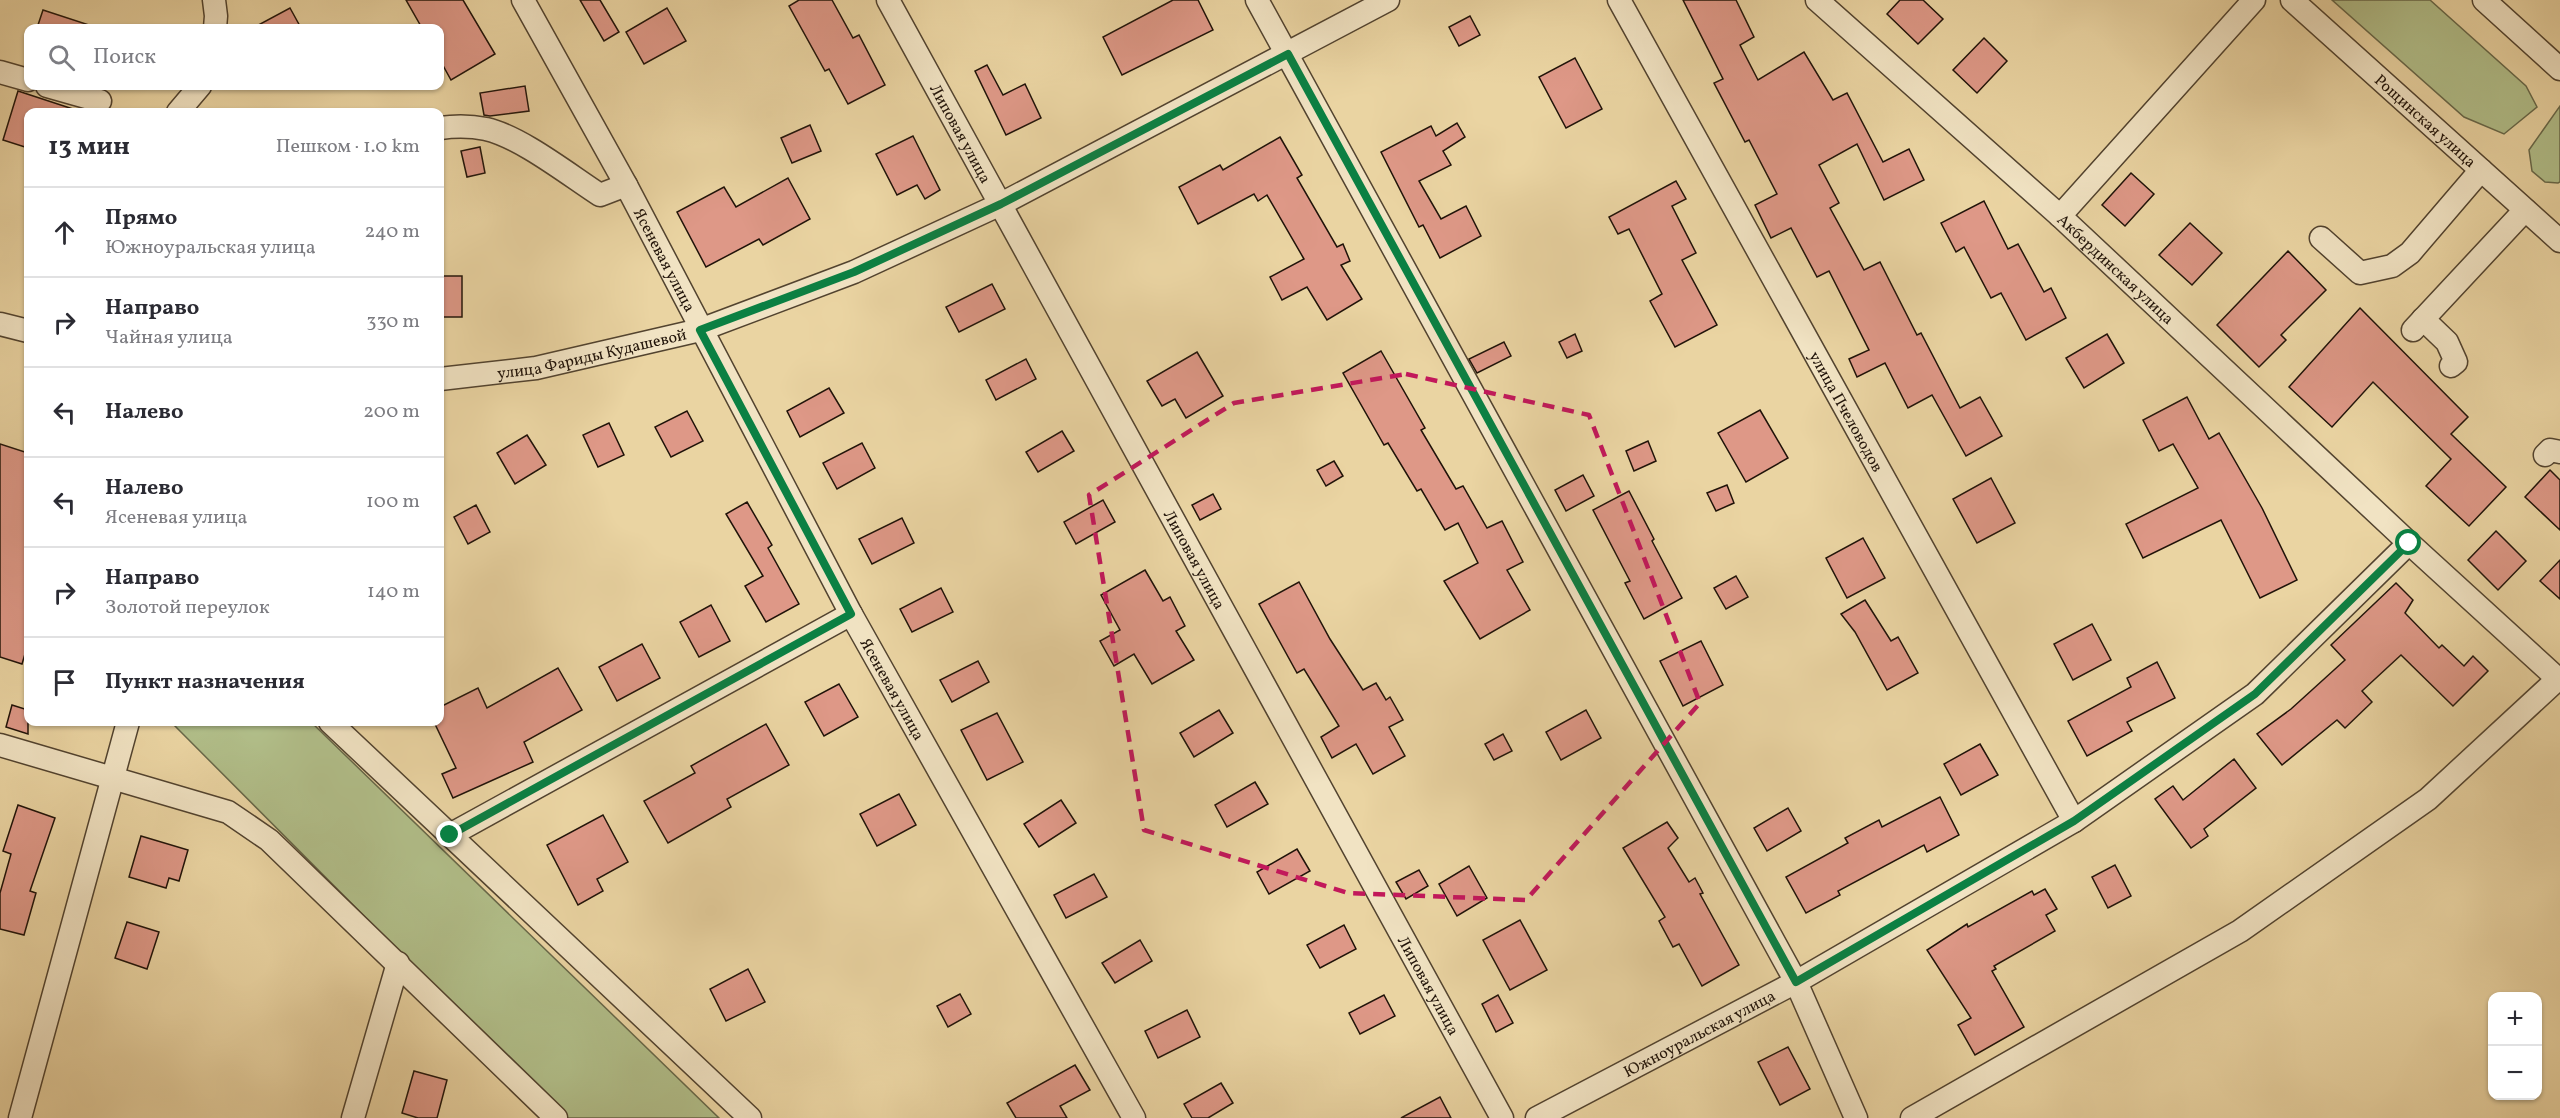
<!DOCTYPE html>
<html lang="ru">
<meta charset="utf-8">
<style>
body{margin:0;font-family:Vollkorn,serif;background:#f7f7f7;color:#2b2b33}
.controls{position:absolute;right:18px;bottom:18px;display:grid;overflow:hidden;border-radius:12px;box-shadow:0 2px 4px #0004}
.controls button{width:54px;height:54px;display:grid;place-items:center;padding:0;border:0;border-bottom:2px solid #e1e1e2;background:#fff;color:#2b2b33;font:30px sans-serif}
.stop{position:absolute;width:18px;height:18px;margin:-14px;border:4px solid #0b8043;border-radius:50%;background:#fff}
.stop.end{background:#0b8043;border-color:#fff;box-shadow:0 2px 6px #0008}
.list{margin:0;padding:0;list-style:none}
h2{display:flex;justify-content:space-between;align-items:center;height:78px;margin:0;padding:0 24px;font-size:26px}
h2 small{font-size:20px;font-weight:400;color:#7c7c81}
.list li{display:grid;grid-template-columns:39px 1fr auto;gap:18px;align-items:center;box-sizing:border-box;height:90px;padding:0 24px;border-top:2px solid #e1e1e2}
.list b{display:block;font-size:22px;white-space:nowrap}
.list p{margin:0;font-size:20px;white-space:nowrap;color:#7c7c81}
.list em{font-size:20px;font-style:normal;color:#7c7c81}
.icon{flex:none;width:33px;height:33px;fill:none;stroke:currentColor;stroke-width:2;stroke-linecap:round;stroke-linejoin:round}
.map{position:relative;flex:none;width:2560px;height:1118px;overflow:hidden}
.search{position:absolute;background:#fff;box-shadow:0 2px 4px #0004;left:24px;top:24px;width:420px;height:66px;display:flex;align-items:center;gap:15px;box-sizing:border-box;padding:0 21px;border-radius:12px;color:#7c7c81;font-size:22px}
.panel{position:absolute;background:#fff;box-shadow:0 2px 4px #0004;left:24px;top:108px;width:420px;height:618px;border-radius:12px}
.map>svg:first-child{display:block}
</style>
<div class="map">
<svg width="2560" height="1118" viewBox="0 0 2560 1118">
<rect width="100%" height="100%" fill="#ead4a2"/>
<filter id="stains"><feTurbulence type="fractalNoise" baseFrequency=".00333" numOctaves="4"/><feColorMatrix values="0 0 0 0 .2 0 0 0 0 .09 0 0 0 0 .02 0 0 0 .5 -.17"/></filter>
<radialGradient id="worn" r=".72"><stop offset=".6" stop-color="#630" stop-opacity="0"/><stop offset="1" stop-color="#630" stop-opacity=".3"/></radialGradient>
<g fill="#b1be89" stroke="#686849" stroke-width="1.5">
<polygon points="2332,0 2430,0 2526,86 2537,107 2504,134 2464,117"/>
<polygon points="2560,106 2560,182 2558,183 2545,182 2532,171 2529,150"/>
<polygon points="171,722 311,722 719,1118 565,1118"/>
</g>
<g fill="#de9887" stroke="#201309" stroke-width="1.5">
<polygon points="406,0 463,0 495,54 451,80 440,60 440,28 422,28"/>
<polygon points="580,0 600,0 619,32 604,41"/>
<polygon points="799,0 832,0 853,38 859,35 885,85 848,104 829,69 825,71 789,6"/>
<polygon points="1173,0 1198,0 1213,30 1122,75 1103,37"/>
<polygon points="1683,0 1736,0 1754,37 1740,45 1758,80 1804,52 1833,100 1847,93 1883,162 1909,149 1924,180 1884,200 1857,144 1819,165 1839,203 1830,208 1864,270 1880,262 1917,335 1921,333 1960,408 1980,397 2002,436 1966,456 1932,395 1908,408 1885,363 1857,377 1849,359 1869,350 1829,271 1817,277 1791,228 1771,238 1755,205 1777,194 1749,140 1745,142 1714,83 1723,79"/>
<polygon points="1900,0 1923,0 1943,19 1918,44 1887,14"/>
<polygon points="290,8 301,28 253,28"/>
<polygon points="667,8 686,41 644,64 626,32"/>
<polygon points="43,10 89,25 89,28 37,28"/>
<polygon points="1470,16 1480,35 1459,46 1449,27"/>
<polygon points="1984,38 2007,61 1977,93 1953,70"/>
<polygon points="1575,58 1602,109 1566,128 1539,77"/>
<polygon points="987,65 1003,95 1025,84 1041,118 1006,135 975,71"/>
<polygon points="525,86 529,111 490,116 484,115 480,93"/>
<polygon points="18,91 73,109 72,112 28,112 28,148 3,140"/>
<polygon points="1457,123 1465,137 1443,151 1451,165 1419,181 1441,219 1466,206 1481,236 1440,258 1423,225 1419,227 1381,152 1431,126 1436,136"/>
<polygon points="810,125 821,151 792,163 781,138"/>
<polygon points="913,136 940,190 925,199 917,185 897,195 876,154"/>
<polygon points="1280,137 1302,175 1297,178 1337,247 1343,244 1350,261 1341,265 1362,299 1327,320 1307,287 1282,300 1270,277 1304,259 1267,195 1258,201 1254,194 1198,224 1179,187 1220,165 1223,170"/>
<polygon points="480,147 485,173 467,177 461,151"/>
<polygon points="2131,173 2154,194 2125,226 2102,205"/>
<polygon points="788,178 810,219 763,245 759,239 706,267 677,212 724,187 736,207"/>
<polygon points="1676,181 1686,199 1672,206 1696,253 1682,260 1717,325 1675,347 1650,301 1662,294 1629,229 1618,234 1609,217"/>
<polygon points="1984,201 2008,249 2018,244 2044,292 2051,288 2066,318 2026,340 2001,293 1991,298 1964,247 1956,252 1941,223"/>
<polygon points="2190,223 2222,253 2192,285 2159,255"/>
<polygon points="2288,251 2326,290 2281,335 2286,340 2259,367 2217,325"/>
<rect x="440" y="276" width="22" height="41"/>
<polygon points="992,284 1005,309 959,332 946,307"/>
<polygon points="2360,308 2468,417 2451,434 2506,487 2469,526 2426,486 2451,459 2373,382 2332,427 2289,387"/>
<polygon points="1575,334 1582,351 1567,358 1559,342"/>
<polygon points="2107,334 2124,363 2084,388 2066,358"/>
<polygon points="1504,342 1511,356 1477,373 1469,359"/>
<polygon points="1381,351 1425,428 1421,430 1456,489 1463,486 1487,528 1502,521 1523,562 1507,570 1530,610 1480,639 1444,581 1478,563 1458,523 1445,530 1421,489 1417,491 1388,443 1384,445 1343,373"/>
<polygon points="1197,352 1223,396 1186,418 1175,399 1162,406 1147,381"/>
<polygon points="1026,359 1036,379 996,400 986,380"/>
<polygon points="829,388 844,413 800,437 787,411"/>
<polygon points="2187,397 2209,439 2219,433 2262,508 2297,580 2260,598 2221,520 2143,558 2126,524 2198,488 2173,444 2159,451 2143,420"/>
<polygon points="1760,410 1788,458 1746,482 1718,433"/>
<polygon points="687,411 703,441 671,457 655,427"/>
<polygon points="609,423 624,455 598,467 583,435"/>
<polygon points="1062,431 1074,451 1038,472 1026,452"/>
<polygon points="527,435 546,465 515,484 497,453"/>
<polygon points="1648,441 1656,461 1634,471 1626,451"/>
<polygon points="862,443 875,468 837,489 823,463"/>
<polygon points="0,444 28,453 28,644 22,664 0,657"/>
<polygon points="1334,461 1343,476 1326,486 1317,470"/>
<polygon points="2550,470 2560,480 2560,530 2525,497"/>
<polygon points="1583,475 1594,496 1566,511 1555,490"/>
<polygon points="1991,478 2015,523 1977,543 1953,499"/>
<polygon points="1727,485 1734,503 1716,511 1707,493"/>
<polygon points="1629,491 1654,539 1652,541 1682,598 1644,619 1625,583 1630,581 1593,510"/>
<polygon points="1213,494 1221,509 1200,520 1192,505"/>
<polygon points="1103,500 1115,522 1076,544 1064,522"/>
<polygon points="747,502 772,545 768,548 799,604 766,622 745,586 763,576 726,514"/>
<polygon points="476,505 490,532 468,544 454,517"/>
<polygon points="902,518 914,543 872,564 859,539"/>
<polygon points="2496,531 2526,561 2498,590 2468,560"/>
<polygon points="1863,538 1885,578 1847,598 1826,558"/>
<polygon points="2560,560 2560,599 2540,581"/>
<polygon points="1145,570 1163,601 1170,597 1185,626 1176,631 1194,660 1152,684 1134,654 1114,666 1100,641 1120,630 1101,595"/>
<polygon points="1736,576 1748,597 1726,609 1714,588"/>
<polygon points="1299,582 1330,639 1363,690 1376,683 1386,700 1390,697 1403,720 1389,727 1405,756 1373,774 1356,744 1332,758 1321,737 1339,726 1304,669 1297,673 1259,604"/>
<polygon points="2396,583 2413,600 2405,613 2439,648 2442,645 2464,666 2473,656 2488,671 2453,706 2401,655 2362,691 2372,702 2345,728 2337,720 2282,765 2257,734 2291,709 2345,660 2331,645"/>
<polygon points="941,588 953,612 912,632 900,609"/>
<polygon points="1865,600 1891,641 1898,637 1918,673 1887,690 1855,632 1841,614"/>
<polygon points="711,605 730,641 699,657 680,622"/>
<polygon points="2092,624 2111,660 2073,680 2054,644"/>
<polygon points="1701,641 1723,685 1683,706 1660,661"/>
<polygon points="642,644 660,678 617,701 599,667"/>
<polygon points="978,661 989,682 952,702 940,680"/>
<polygon points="2157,662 2175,698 2127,722 2132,731 2087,756 2068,721 2131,687 2127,678"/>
<polygon points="558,668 582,710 524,742 533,762 453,798 442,774 456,768 434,722 440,722 440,707 478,688 487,708"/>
<polygon points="839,684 858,717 824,736 805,702"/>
<polygon points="12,705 28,710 28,734 6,727"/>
<polygon points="1219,710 1233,733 1194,757 1180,733"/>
<polygon points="1586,710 1601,738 1561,760 1546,732"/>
<polygon points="997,713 1023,762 987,780 961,730"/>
<polygon points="766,724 789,765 727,799 731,807 668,843 644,801 695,773 691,766"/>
<polygon points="1503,734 1512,751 1494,760 1485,744"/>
<polygon points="1980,744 1998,775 1961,795 1944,764"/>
<polygon points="2234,759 2256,788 2204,829 2208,836 2191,848 2155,799 2173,786 2183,800"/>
<polygon points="1255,782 1268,804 1227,827 1215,805"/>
<polygon points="899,794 916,825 877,846 860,814"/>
<polygon points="1940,797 1959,835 1927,852 1924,845 1838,891 1840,895 1806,913 1786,877 1848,843 1845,838 1879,820 1882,827"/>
<polygon points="1061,800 1076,823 1039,847 1024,824"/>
<polygon points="18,805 55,818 30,891 36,893 24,935 0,929 0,893 11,854 3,851"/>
<polygon points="1788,808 1801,831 1767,851 1754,828"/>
<polygon points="603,815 628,862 597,879 603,891 578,905 547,845"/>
<polygon points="1667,822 1678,838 1668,848 1689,882 1695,878 1703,893 1700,894 1739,965 1702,986 1679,944 1673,947 1659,921 1665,917 1623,848"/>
<polygon points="141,836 188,850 179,881 169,878 166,888 129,877"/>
<polygon points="1297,849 1310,871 1269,894 1257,872"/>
<polygon points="2115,865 2131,896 2108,908 2092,877"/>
<polygon points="1469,866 1487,898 1457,916 1439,884"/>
<polygon points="1419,870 1428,886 1406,899 1396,882"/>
<polygon points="1094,874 1107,897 1066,918 1054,895"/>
<polygon points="2045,889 2057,909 2046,915 2055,931 1994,966 1996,969 1992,971 2024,1027 1975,1055 1958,1025 1971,1018 1927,950 1967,924 1968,927 2032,891 2034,895"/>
<polygon points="1520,920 1547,970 1510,990 1483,940"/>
<polygon points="127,922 159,932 147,969 115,958"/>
<polygon points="1344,925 1356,949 1320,968 1307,945"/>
<polygon points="1140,940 1152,961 1115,983 1102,963"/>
<polygon points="748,969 765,1002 726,1021 710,989"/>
<polygon points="960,994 971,1014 948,1027 937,1006"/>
<polygon points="1384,995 1395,1016 1360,1034 1349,1013"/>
<polygon points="1498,995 1513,1023 1496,1032 1482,1004"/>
<polygon points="1187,1010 1200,1037 1158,1058 1145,1031"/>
<polygon points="1788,1047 1810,1089 1780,1105 1758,1062"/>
<polygon points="1075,1065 1090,1090 1060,1106 1067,1118 1016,1118 1007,1103"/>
<polygon points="414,1071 447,1080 437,1118 418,1118 402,1113"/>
<polygon points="1221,1083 1233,1103 1208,1118 1192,1118 1184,1104"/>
<polygon points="1440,1097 1451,1118 1401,1118"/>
</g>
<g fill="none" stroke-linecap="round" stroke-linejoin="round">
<g stroke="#52432f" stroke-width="25">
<g id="minor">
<polyline points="214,0 216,16 215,28"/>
<path id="s1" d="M523 0 626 185 851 614 1134 1118"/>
<path id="s2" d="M888 0 1502 1118"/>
<polyline points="1257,0 1796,982 1856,1118"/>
<path id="s3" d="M1619 0 2074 821"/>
<path id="s4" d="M1817 0 2060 216 2409 543 2558 679"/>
<path id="s5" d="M2292 0 2560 241"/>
<polyline points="2484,0 2560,69"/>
<polyline points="0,72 28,80"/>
<polyline points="47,86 100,101"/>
<polyline points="178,112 200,86"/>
<path d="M440 128C455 126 471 126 486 129 521 137 569 175 600 195L626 185"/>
<polyline points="2060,216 2254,0"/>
<polyline points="2321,238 2360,273 2392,266 2410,253 2481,170"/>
<polyline points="2423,319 2447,342 2456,362 2451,366"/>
<polyline points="0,324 28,331"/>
<polyline points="2413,330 2525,210"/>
<path id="s6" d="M440 379 536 368 700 330 854 272 1001 204 1388 0"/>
<polyline points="2545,455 2550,450 2560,452"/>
<polyline points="330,722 750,1118"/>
<polyline points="0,745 228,812 269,840 556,1118"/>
<polyline points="450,835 851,614"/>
<polyline points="20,1118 128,722"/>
<polyline points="353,1118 398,963"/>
<path id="s7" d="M1537 1118 1796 982 2074 821 2255 694 2409 543"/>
<polyline points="1912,1118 2240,931 2428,799 2560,677"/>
</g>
</g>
<use href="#minor" stroke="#f1e3c3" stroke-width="22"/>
</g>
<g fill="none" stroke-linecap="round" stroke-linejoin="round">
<polyline stroke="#0b8043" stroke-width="8" points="450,835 851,614 700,330 854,272 1001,204 1288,54 1796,982 2074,821 2255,694 2409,543"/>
</g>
<path fill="none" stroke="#c2185b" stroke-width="4.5" stroke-dasharray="12 8" stroke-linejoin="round" d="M1406 374 1589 415 1700 703 1526 900 1348 893 1144 830 1089 495 1234 403Z"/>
<g text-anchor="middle" stroke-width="4.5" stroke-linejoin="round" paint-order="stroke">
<g font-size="16" fill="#201309" stroke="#f1e3c3">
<text dy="6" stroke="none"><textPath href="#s5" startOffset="180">Рощинская улица</textPath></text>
<text dy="6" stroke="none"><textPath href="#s2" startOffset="152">Липовая улица</textPath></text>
<text dy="6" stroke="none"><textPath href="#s1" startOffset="296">Ясеневая улица</textPath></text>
<text dy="6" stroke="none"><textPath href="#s4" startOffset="402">Акбердинская улица</textPath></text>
<text dy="6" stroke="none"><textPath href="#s6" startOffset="154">улица Фариды Кудашевой</textPath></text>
<text dy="6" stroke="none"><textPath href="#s3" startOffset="470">улица Пчеловодов</textPath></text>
<text dy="6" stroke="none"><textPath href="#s2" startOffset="638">Липовая улица</textPath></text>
<text dy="6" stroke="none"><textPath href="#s1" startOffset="782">Ясеневая улица</textPath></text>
<text dy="6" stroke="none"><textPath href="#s2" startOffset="1124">Липовая улица</textPath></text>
<text dy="6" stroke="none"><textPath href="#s7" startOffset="183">Южноуральская улица</textPath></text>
</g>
</g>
<rect width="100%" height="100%" filter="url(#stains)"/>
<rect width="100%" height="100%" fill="url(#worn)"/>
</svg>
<div class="controls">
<button>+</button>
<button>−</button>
</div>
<div class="stop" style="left:2409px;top:543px"></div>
<div class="stop end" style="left:450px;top:835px"></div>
<div class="search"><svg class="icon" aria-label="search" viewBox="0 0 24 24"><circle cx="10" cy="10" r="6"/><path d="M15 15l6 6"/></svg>Поиск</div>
<section class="panel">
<h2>13 мин<small>Пешком · 1.0 km</small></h2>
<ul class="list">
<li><svg class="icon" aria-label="ahead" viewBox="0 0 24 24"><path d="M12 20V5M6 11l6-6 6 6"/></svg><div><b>Прямо</b><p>Южноуральская улица</p></div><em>240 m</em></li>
<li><svg class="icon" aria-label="right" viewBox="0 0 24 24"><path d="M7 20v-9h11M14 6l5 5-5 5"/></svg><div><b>Направо</b><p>Чайная улица</p></div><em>330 m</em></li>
<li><svg class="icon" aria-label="left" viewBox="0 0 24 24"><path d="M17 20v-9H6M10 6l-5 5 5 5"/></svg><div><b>Налево</b></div><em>200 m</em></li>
<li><svg class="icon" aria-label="left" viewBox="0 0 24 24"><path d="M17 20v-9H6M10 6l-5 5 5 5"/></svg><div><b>Налево</b><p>Ясеневая улица</p></div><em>100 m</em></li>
<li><svg class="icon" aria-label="right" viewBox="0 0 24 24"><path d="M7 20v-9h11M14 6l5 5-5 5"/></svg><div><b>Направо</b><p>Золотой переулок</p></div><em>140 m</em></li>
<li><svg class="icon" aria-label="arrive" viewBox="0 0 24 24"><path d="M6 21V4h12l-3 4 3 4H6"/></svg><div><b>Пункт назначения</b></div></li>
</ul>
</section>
</div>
